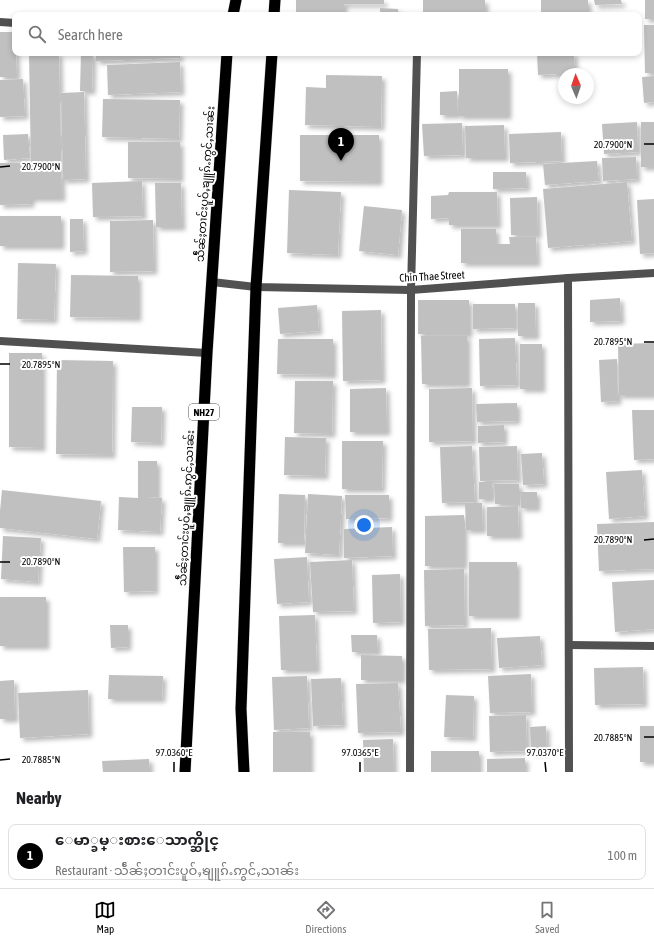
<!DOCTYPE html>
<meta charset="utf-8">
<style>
body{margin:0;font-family:"Asap Condensed","Noto Sans Myanmar",sans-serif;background:#f2f2f2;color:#202124}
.compass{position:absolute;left:558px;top:68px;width:36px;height:36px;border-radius:50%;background:#fff;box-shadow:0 2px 6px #0003;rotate:358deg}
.you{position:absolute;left:364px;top:525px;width:14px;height:14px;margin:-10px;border:3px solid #fff;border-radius:50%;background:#1a73e8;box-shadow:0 0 0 6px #1a73e833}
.badge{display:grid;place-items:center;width:26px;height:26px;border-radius:50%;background:#000;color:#fff;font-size:13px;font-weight:700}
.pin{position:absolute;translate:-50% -33px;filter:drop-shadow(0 1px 2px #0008)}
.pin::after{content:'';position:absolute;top:21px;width:14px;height:12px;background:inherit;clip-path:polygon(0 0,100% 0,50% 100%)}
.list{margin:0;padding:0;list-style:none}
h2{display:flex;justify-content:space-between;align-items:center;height:52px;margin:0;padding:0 16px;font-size:17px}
h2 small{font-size:13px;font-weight:400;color:#757577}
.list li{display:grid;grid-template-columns:26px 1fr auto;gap:12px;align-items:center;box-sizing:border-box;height:56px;margin:0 8px 8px;padding:0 8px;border:1px solid #e0e0e0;border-radius:8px}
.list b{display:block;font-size:15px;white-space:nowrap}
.list p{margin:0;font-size:13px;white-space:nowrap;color:#757577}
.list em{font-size:13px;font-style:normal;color:#757577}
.icon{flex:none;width:22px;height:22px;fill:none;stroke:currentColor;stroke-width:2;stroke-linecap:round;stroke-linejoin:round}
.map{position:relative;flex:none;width:654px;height:772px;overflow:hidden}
.search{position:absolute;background:#fff;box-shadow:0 2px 6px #0003;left:12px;right:12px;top:12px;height:44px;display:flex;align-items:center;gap:10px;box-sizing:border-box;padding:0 14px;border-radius:8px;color:#757577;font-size:15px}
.sheet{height:116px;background:#fff}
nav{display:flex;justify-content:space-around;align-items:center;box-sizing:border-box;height:56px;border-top:1px solid #e0e0e0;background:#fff;font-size:11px;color:#757577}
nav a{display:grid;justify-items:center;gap:2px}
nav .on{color:#000}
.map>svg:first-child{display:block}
</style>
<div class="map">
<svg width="654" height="772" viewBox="0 0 654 772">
<defs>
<filter id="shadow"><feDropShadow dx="3.5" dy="3.5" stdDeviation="2" flood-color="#0004"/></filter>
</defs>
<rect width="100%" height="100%" fill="#fff"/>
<g fill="#c0c0c0" filter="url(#shadow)">
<polygon points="296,0 384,0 384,4 344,4 344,15 296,15"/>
<polygon points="423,0 485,0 485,13 423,15"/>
<rect x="541" y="0" width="47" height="15"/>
<polygon points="594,0 621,0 622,4 595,5"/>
<rect x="645" y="0" width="9" height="19"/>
<polygon points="380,8 398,9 398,15 380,15"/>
<rect x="596" y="12" width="22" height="3"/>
<polygon points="644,25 654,25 654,73 645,73"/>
<polygon points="0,32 15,32 15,53 16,53 17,77 0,77"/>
<polygon points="29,53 59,53 62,198 31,198 31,204 0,205 0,163 30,163 31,167"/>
<polygon points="81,53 93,53 92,91 80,91"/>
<polygon points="96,53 180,53 180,58 96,61"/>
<polygon points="537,53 574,53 575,73 538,75"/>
<polygon points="180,62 181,92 108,95 107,65"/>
<rect x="459" y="69" width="49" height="47"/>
<polygon points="326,75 382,76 381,127 305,125 306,87 326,88"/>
<polygon points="654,76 654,102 644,103 642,77"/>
<polygon points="23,79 25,116 0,117 0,80"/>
<polygon points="457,91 458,115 440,115 440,92"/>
<polygon points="84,92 86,179 63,180 61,93"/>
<polygon points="103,99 180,100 179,139 102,137"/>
<polygon points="637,122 638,152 604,154 602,124"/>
<rect x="641" y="122" width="13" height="45"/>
<polygon points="462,123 463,155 424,156 422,124"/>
<polygon points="504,125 505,158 466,158 465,126"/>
<polygon points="561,132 562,161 510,163 509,134"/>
<polygon points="28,134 30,158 4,160 3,135"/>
<polygon points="300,135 379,135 379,182 300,181"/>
<polygon points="128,142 180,142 180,179 128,178"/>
<polygon points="636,157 637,179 603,181 602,158"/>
<polygon points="597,161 599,181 545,185 543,164"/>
<polygon points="493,172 526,172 527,188 493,189"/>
<polygon points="142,181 143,216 93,217 92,183"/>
<polygon points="627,182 632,241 548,248 543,189"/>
<polygon points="155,183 181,183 182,227 156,227"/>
<polygon points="289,190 341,192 338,255 287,253"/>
<polygon points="449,192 497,192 498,225 449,225 449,218 431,219 431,196 448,195"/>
<polygon points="537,197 538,235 511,235 510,198"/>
<polygon points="654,199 654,253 640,254 637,200"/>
<polygon points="364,206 402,210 398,255 359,251"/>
<rect x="0" y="216" width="61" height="30"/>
<polygon points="70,219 83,219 84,251 70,252"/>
<polygon points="153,220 154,271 110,272 110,221"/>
<polygon points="461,229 496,229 496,244 510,244 509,237 536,237 537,263 461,263"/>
<polygon points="18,263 56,264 54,320 17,319"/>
<polygon points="71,275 138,276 138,318 70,317"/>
<polygon points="620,298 621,321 590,322 590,300"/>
<rect x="418" y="300" width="51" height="34"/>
<polygon points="518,303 535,303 536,336 518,336"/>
<polygon points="473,304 515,304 515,328 473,329"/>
<polygon points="317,305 319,331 280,334 278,308"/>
<polygon points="381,310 382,380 343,381 342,311"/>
<polygon points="421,336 467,336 467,384 422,384"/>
<polygon points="515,338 517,385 480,386 479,339"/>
<polygon points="278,339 333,339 333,375 277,374"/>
<polygon points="654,343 654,395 619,395 618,344"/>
<rect x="520" y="344" width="22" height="45"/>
<polygon points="9,353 42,353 42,448 9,447"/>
<polygon points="617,359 618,401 601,402 599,360"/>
<polygon points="57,360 113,361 112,455 56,454"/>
<polygon points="295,381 333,381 332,434 294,433"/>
<polygon points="386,388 387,432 350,432 350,389"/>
<polygon points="472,388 473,441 429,442 429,389"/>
<polygon points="517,403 517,421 477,422 476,404"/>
<polygon points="132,407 162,407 161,443 131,442"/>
<polygon points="632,410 654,410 654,459 634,460"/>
<polygon points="504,425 504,442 478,443 478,426"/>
<polygon points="285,437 326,438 325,476 284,475"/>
<polygon points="342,441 383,441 382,489 342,489"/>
<polygon points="472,446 475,502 442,503 440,447"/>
<polygon points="517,446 518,480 480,481 479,447"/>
<polygon points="542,453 544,484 523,485 521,454"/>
<polygon points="138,461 157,461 157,497 146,498 162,498 160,532 118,530 119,497 138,498"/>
<polygon points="642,470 645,516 609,519 606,472"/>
<rect x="479" y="482" width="13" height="17"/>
<polygon points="494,484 519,484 519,504 495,504"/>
<polygon points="2,490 101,501 97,539 0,528 0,511"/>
<polygon points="520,492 537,492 537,508 521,508"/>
<polygon points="279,494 305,495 304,543 278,543"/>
<polygon points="308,494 342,496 339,555 305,553"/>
<polygon points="345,495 389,495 389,518 346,519"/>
<polygon points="465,503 482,503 483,530 466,530"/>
<polygon points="518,506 519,536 487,536 487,507"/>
<polygon points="464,515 464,566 425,566 425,516"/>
<polygon points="654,522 654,569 599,571 597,524"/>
<polygon points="392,527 393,556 344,558 344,529"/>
<polygon points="3,536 41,538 38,582 1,579"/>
<polygon points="123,547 155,547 155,591 124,592"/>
<polygon points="307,557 309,602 277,604 274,559"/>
<polygon points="352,560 354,611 313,612 310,562"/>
<rect x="469" y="562" width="48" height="54"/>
<polygon points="464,569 465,625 425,626 424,570"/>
<polygon points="400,574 401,622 373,623 372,575"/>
<polygon points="654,580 654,629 615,632 612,582"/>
<rect x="0" y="597" width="46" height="49"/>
<polygon points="315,615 317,670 281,670 279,616"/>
<polygon points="110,625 128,625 128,647 111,648"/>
<polygon points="491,628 492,669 429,670 428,629"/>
<polygon points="351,635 377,635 378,652 352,652"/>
<polygon points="540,636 542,665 499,668 497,638"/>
<polygon points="361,655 402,656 402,680 361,680"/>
<polygon points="643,667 644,704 595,705 594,668"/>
<polygon points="531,674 532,712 490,713 488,676"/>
<polygon points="109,675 163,676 162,699 108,699"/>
<polygon points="307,676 309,728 274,730 272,677"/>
<polygon points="341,678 343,725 313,726 311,679"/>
<polygon points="14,680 15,719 0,719 0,681"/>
<polygon points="398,683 401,732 358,733 356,684"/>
<polygon points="88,690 89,734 20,738 18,693"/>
<polygon points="446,695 474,696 473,738 444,737"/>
<polygon points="526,715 527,751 490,752 489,716"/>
<polygon points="546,726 547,752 531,753 530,727"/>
<rect x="640" y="726" width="14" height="36"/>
<rect x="273" y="732" width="37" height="40"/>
<polygon points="393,739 394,772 364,772 363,740"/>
<rect x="431" y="751" width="48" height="21"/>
<polygon points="525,758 525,772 487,772 487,759"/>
<polygon points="149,759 150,772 103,772 102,761"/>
</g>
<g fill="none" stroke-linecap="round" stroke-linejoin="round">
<g stroke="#dbdbdb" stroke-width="12">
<g id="trunk">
<polyline points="233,15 236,0"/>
<polyline points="274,15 275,0"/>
<polyline points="185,772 207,353 227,53"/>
<polyline points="244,772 241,709 256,287 272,53"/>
</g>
</g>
<g stroke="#515151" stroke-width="8">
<polyline points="0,22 15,23"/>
<polyline points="568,278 569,772"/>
<polyline points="212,282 256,287 411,290 568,278 654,273"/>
<polyline points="0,341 207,353"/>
<polyline points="569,645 654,646"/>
<polyline points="410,772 411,290 417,53"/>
</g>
<use href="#trunk" stroke="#000" stroke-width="11"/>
</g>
<path fill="none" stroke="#000" stroke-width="1.5" d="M644 144H654M0 167 10 166M644 342H654M0 364H10M644 540 654 539M0 562H10M644 737H654M0 760 10 759M174 762V772M360 762V772M545 762 546 772"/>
<g text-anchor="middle" stroke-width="4" stroke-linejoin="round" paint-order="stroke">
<rect fill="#fff" stroke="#4c4c4c" stroke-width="1" x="189" y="404" width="30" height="16" rx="3"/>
<g font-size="10" font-weight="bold" fill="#000">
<text x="204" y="416">NH27</text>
</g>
<g font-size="11" fill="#000" stroke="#fff">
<text transform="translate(205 184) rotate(-86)" y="4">သဵႅၼ်ႈတၢင်းပူဝ်ႇၶျူၵ်ႉဢွင်ႇသၢၼ်း</text>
<text transform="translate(432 276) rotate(-3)" y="4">Chin Thae Street</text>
<text transform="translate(186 508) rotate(-87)" y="4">သဵႅၼ်ႈတၢင်းပူဝ်ႇၶျူၵ်ႉဢွင်ႇသၢၼ်း</text>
</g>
</g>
<g font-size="10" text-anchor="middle" fill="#000" stroke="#fff" stroke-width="4" stroke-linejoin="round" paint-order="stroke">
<text x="613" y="148">20.7900°N</text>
<text x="41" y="170">20.7900°N</text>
<text x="613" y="345">20.7895°N</text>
<text x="41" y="368">20.7895°N</text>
<text x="613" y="543">20.7890°N</text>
<text x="41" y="565">20.7890°N</text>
<text x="613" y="741">20.7885°N</text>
<text x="174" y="756">97.0360°E</text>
<text x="360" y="756">97.0365°E</text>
<text x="545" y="756">97.0370°E</text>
<text x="41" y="763">20.7885°N</text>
</g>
</svg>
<svg class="compass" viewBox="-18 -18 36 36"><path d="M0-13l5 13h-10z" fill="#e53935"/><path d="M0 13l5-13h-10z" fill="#757577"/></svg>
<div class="you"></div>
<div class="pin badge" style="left:341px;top:161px">1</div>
<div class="search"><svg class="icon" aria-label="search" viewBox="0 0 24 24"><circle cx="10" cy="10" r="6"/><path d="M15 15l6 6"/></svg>Search here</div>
</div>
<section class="sheet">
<h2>Nearby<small></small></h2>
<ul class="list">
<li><span class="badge">1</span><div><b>ေမာ္ခမ္းစားေသာက္ဆိုင္</b><p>Restaurant · သဵႅၼ်ႈတၢင်းပူဝ်ႇၶျူၵ်ႉဢွင်ႇသၢၼ်း</p></div><em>100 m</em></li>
</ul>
</section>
<nav>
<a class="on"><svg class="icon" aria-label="map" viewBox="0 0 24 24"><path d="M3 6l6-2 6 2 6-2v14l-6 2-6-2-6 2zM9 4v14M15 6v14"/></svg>Map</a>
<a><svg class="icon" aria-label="directions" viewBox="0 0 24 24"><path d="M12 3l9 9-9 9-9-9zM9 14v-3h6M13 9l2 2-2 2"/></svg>Directions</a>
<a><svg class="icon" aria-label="saved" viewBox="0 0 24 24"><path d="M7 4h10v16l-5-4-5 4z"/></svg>Saved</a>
</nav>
